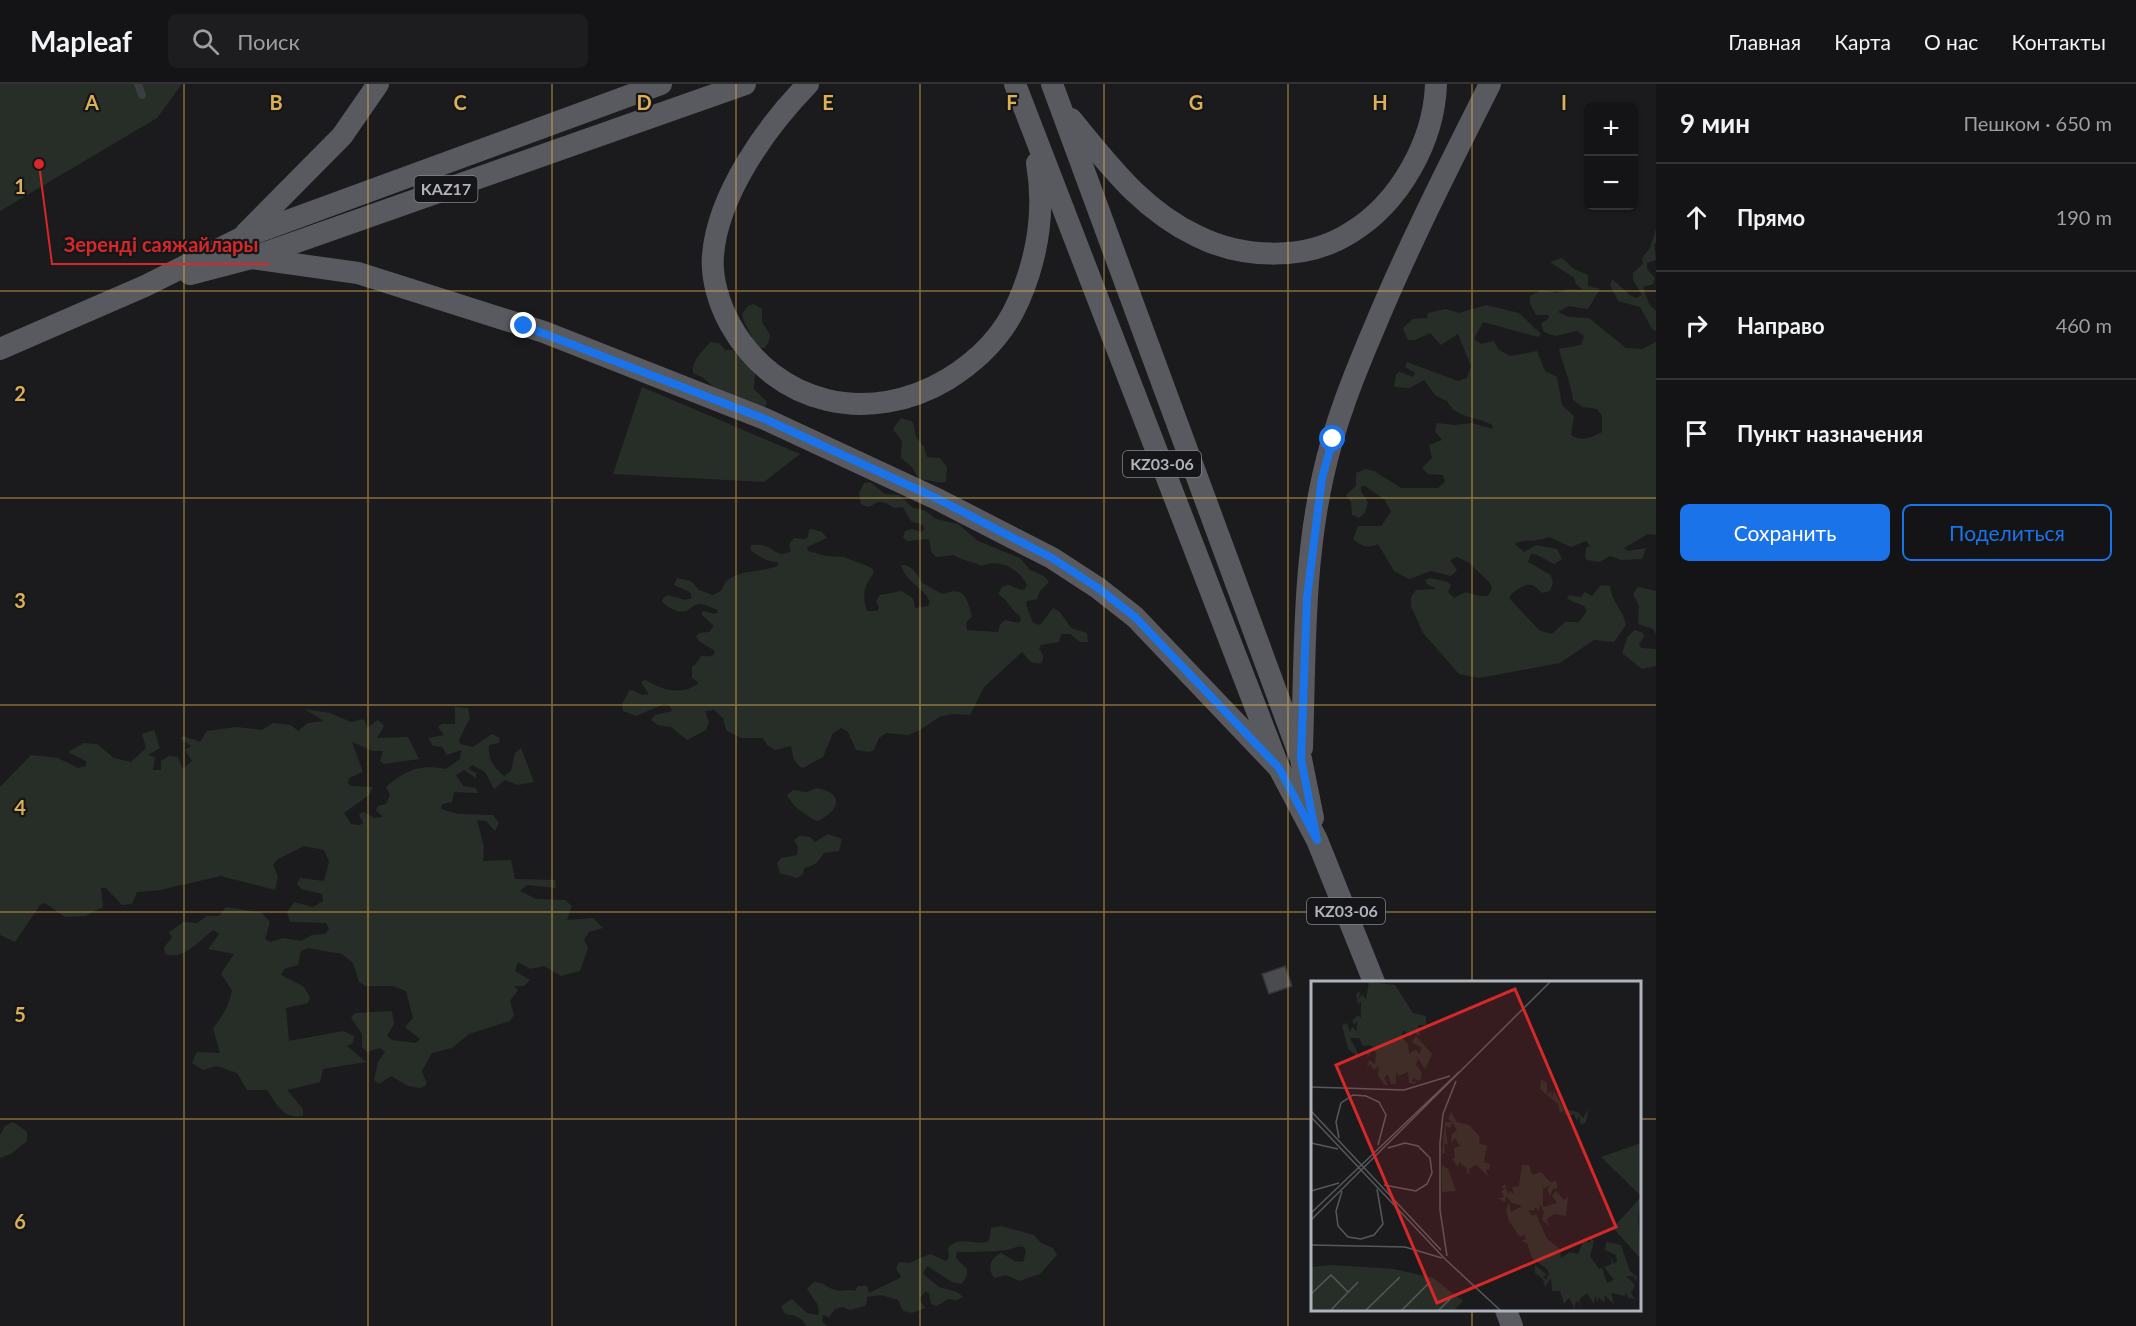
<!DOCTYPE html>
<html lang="ru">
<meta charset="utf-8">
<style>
body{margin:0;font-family:Lato,sans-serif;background:#1d1d1f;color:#f1f3f6}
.controls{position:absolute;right:18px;top:18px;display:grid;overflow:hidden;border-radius:9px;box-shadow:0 2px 4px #0004}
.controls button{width:54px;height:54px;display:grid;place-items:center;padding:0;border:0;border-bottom:2px solid #333335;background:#141416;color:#f1f3f6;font:30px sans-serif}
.stop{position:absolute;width:18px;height:18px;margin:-14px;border:4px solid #1a73e8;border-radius:50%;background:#fff}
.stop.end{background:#1a73e8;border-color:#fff;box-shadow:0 2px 6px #0008}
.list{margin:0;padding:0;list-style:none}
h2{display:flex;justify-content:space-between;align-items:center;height:78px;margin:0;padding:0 24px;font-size:26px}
h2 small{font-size:20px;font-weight:400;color:#9d9ea1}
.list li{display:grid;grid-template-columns:39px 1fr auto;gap:18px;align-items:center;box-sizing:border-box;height:108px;padding:0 24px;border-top:2px solid #333335}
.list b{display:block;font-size:22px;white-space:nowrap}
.list em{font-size:20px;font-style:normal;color:#9d9ea1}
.actions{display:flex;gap:12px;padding:18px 24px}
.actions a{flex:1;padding:14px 0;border:2px solid #1a73e8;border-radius:9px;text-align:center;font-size:21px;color:#1a73e8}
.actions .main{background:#1a73e8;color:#fff}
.icon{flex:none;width:33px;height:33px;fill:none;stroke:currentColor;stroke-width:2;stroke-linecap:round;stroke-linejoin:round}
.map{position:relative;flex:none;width:1656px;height:1242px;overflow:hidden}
header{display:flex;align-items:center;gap:36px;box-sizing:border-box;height:84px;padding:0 30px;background:#141416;border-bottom:2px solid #333335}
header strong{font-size:28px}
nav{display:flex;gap:33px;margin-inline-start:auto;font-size:21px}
.search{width:420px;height:54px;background:#1d1d1f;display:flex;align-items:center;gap:15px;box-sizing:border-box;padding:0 21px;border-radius:9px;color:#9d9ea1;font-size:22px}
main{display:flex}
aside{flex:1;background:#141416}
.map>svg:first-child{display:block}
</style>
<header>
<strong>Mapleaf</strong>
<div class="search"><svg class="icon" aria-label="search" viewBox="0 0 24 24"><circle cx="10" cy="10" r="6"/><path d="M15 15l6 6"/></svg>Поиск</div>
<nav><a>Главная</a><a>Карта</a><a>О нас</a><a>Контакты</a></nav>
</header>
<main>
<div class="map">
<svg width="1656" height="1242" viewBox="0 0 1656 1242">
<rect width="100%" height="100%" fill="#1b1b1d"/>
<g fill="#272e28">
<polygon points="0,0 182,0 157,34 0,127"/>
<polygon points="1656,145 1656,159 1654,160 1656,176 1647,179 1647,185 1655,194 1653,200 1643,203 1649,220 1656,227 1656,247 1652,245 1640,223 1618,217 1610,201 1612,195 1630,211 1636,214 1642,211 1633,196 1633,189 1643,180 1642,174 1650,164"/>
<path d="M1562 174 1574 185 1588 191V202L1600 205 1588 225 1568 222 1558 228 1569 233 1589 234 1626 264 1642 265 1656 258V451L1648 450 1624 464 1628 467 1646 464 1642 475 1621 476 1610 472 1600 478 1587 476 1585 473 1586 464 1590 462 1586 457 1571 463 1549 453C1534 459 1526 454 1515 460L1524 468 1536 461 1557 465 1562 475 1554 480 1535 470H1531L1528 478 1551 491 1553 499 1550 507 1542 509C1539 507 1537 504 1534 502 1526 497 1512 508 1509 514L1539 546 1552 550 1565 538H1579L1587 527 1584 522 1567 515 1569 511 1581 513 1585 508 1592 512 1601 501 1610 502C1611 517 1624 527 1626 541L1614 558 1594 556 1560 579 1479 594 1459 590 1423 549 1411 522V513L1416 506 1437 505 1427 500 1425 496 1430 494 1448 498 1451 501 1448 508 1454 514 1466 508 1479 512H1488L1492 504 1490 499 1468 478 1457 473 1450 476 1457 486 1451 492 1431 487 1409 495 1394 487 1378 460C1367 465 1362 462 1353 455L1358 442H1381L1391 428 1385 416 1365 402H1361V407L1368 418 1365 429 1359 434 1352 431 1351 418 1346 411 1356 402V389L1365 385 1374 387 1401 404H1438L1445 398 1443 391 1428 390 1422 384 1432 374 1429 361 1442 356 1435 347 1437 339 1455 341 1472 339 1493 345 1492 341C1477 332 1456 335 1447 317L1436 312 1424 296 1410 304 1394 303 1396 290 1400 288 1413 293 1415 289 1405 283 1407 278 1458 297 1467 294 1471 282 1458 250 1441 261 1430 249 1415 256H1408L1403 244 1413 235 1427 234 1428 229 1446 225 1459 229 1486 221 1519 229 1541 250 1538 253 1483 238 1474 255 1481 260 1494 257 1498 265 1510 272 1537 267 1545 287 1557 293 1562 321 1574 332 1571 351C1582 358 1591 354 1602 348V332L1597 325 1582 323 1573 316C1571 298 1563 283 1559 265L1581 261 1584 252 1577 247 1555 252 1544 248 1541 240 1549 234 1548 231H1536L1530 219V212L1542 206 1557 209 1569 205 1583 206 1576 200 1574 194 1550 178Z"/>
<path d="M754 220 762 225V238C769 250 774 250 765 264H761L755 261C752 250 744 241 742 230L748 222Z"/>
<path d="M710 258 719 259 725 266H733L755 290 754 305 767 318 764 327 724 312 702 293 693 289C691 277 703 267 710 258Z"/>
<polygon points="642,303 800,370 764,398 613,390"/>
<path d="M901 334 913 338 916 353 924 363 927 373 940 374 947 383 946 398C937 400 929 395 919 396L912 383 901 374 902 357 893 345Z"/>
<path d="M870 398 885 410 899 411 913 424 924 426 936 435 958 440 978 457 1020 474 1030 486 1044 492 1049 498 1040 507 1037 515 1027 517 1026 521 1033 539 1040 541 1053 524 1060 528 1071 544 1087 549 1088 558H1080L1070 550H1061L1059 558 1041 561 1039 565C1043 570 1045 573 1041 579 1030 581 1028 574 1022 568L984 603 970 631 952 630 939 633 920 646 908 651 886 649 879 654 874 666 870 668 856 666 848 648 841 644 833 649 823 673 803 684C793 680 793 671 791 662L775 666 767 661 763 654H741L729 648 726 646 723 634 714 626 705 627 709 638 706 646 687 656 671 643 658 641 651 636 655 631 672 627 669 621 664 620 636 632 623 627 622 620 629 607 632 606 642 611 649 610 642 600V597L646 596C661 606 683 612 699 599L692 594V582L695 581 701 572C708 572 714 574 715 567L700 558 696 552 699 549 709 548 714 542 702 531V527L716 530 718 526C712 524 705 520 699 520 692 521 691 525 686 527 678 530 668 523 662 518L663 514 668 511 685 516 692 514 690 508 674 501 677 494 691 497 699 506 713 511 722 506C727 484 762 490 779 481L777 478C766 477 758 473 750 465L751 461C752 461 761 461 762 461 774 464 778 475 791 467L789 460 794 454 805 455 808 453 809 446 812 445 822 448 827 454 807 463 808 467 826 472 844 473 872 484 874 488C865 501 861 511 867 527H877L879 524 876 517 880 511 901 507 913 514 915 524 928 522 930 518C923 502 907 500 901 481 913 481 916 489 922 499 930 502 936 508 944 510 964 501 967 515 972 532L966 539 967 546 998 548 1000 541 1005 536 1019 539 1021 536 1020 532C1010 525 1008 516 998 510L1002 503 1008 501 1022 506 1025 505 1027 501C1019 485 1000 474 982 482 972 477 962 477 954 471L936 473 931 467 929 455 907 457 903 453 905 447 912 445 922 448 924 445 923 441 911 437 903 423 894 424C871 408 875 430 861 420L859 409 864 399Z"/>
<polygon points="1638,503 1656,507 1656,550 1653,545 1638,540 1639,522 1633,510"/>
<polygon points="1635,546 1643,549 1644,553 1639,560 1641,564 1656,565 1656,582 1642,585 1622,569 1628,552"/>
<path d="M455 623 468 624 470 634 459 656 460 660 473 663 492 650 500 654 499 659 489 661C488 675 493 683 504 692L511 687 515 669 521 664 534 698 518 701 505 696 494 705 485 688 472 681 468 685 476 689V694L464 686 456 691 463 702 476 704 478 709 454 708 452 718 442 720 441 725 458 730 493 731 499 739 495 747 486 737 477 736 484 763 483 777 511 776 515 795 555 796 556 804 527 801 520 807 536 815 565 816 572 822 567 836 593 834 603 844 589 848 584 856 588 864 580 887 561 892 544 882 530 885 518 878 515 887 530 896 524 902H514L518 906 510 917 514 931 510 937 469 950 452 964 432 969 422 987 427 1000 421 1004 408 1002 391 992 379 1000 374 996 378 978 385 968 380 964 367 968 362 963V950L351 934 355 929 392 927 394 940 387 952 392 956 416 959 420 955 405 943 413 934 406 907 393 902H365L359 898 353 879 342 870 308 864 301 867 298 881 284 885 281 891 303 902 310 913 308 919 286 924 289 957 343 947 354 952 353 959 347 962 366 978 323 985 320 998 287 1006 303 1025V1032C283 1035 277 1021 267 1006H247L237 989 217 982 203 986 192 979 197 968 220 969 213 944C223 932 229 922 232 906L221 890 234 870 208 865 219 850 213 846C200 856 183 877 165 870L164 863 172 854 169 848 184 838 197 839 207 832H219L226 823 262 829 270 838 265 855 270 858 283 854 301 857 312 851 325 850 329 845 326 839 290 838 287 828 294 818 313 823 323 817 322 810 301 805 297 800 300 794 324 797 329 778 324 766 304 762 278 775 273 780 278 793 275 806 221 792 160 806 137 808 132 820 122 821 106 804H101L103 823 85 832 65 833 45 819 40 821 15 858 0 851V703L31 671 58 674 78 684 86 682V677L68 668 84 659 97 660 114 674 131 678 146 664 142 650 154 646 160 664 148 671 155 673 153 686H161V677L169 672 178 673 183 685 192 677 185 666 191 662 180 654 184 652 200 658 207 647 236 643 262 646 273 639 291 641 298 647 308 639 324 637 304 625 330 629 351 638 364 635 367 644 378 636 384 642 377 654 408 653 419 675 384 680 380 677 383 667H373L352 658 363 688 349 694 348 699 351 702 373 703 369 711 344 729 351 740 360 741 363 739 359 730 363 728 375 734 383 733 376 726 378 722 386 720 390 711 386 703C405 686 421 680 446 685L460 675 461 666 447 671 442 663 433 662 428 654 444 651 438 643 442 640H455Z"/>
<path d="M817 704C821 705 829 707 832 710 844 721 826 734 817 737 805 731 793 723 787 711L793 706 806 708Z"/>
<path d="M828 750 842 755 839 767 824 769C819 778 814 782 804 784L803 790 797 794 780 789 777 779 781 774 797 771 798 763 794 756 799 752 810 753 815 758Z"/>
<polygon points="13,1038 27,1048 27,1057 11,1070 0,1074 0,1051 5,1042"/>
<path d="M1001 1142 1034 1151 1041 1159 1053 1164 1057 1171 1040 1190 1019 1197 1006 1191 994 1194C987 1183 990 1175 1001 1169L1015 1177 1023 1178 1026 1168 1024 1163C1017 1161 1013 1165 1006 1166 990 1168 973 1168 957 1168L956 1174 967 1185V1191L962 1200 952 1198 927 1182 923 1190 939 1203 957 1208 963 1213 957 1216 948 1215 937 1222 931 1220 929 1209 925 1208 919 1215 925 1224 912 1229 903 1227 898 1216 881 1211 867 1213V1218L865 1222 850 1226 843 1223 835 1225 829 1233 823 1231 822 1237 827 1242H806C803 1233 793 1231 785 1230L781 1222 792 1215 807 1229 817 1231 819 1230 818 1221 807 1205 814 1198C824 1198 830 1206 839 1207 845 1207 849 1205 855 1207L858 1202H867L869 1209 900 1194 901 1192 896 1185 899 1178 909 1179 930 1170 946 1177 949 1173 948 1164C960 1150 975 1163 989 1157L991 1144Z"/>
</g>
<polygon fill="#4a4b4f" stroke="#353539" stroke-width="1.5" points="1285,882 1292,902 1269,910 1262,890"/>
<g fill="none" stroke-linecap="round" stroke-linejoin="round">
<polyline stroke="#3c3d41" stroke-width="8" points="138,0 142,11"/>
<g stroke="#595a60" stroke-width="22">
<path d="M808 0C767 42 718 110 713 171 711 194 719 220 730 240 775 322 870 342 948 295 980 275 1004 251 1019 216 1038 172 1045 126 1037 79"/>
<polyline points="1015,0 1279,684 1317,756 1374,898"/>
<polyline points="1052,0 1301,675 1313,734"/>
<path d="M1071 35C1109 81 1141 125 1197 152 1243 175 1306 177 1350 149 1400 119 1434 57 1436 0"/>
<polyline points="246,149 342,52 378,0"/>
<polyline points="251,174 358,189 544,248 765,335 937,415 1052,474 1098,504 1135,533 1279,684"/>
<polyline points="190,190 251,174 745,0"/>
<polyline points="0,265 145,202 241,154 661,0"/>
<path d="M1302 664C1305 575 1303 480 1323 392 1334 341 1354 291 1375 242 1409 160 1450 80 1490 0"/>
<polyline points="1506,1226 1512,1242"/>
</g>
</g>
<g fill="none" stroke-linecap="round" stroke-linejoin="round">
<polyline stroke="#1a73e8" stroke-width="8" points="524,242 765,335 938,415 1052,474 1098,504 1135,533 1279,684 1317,756 1301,675 1307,514 1322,394 1333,355"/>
</g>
<path fill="none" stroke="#dcb054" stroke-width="1.5" stroke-opacity="0.55" d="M184 0V1242M368 0V1242M552 0V1242M736 0V1242M920 0V1242M1104 0V1242M1288 0V1242M1472 0V898M0 207H1656M0 414H1656M0 621H1656M0 828H1656M0 1035H1312M1640 1035H1656M1472 1226V1242"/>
<g text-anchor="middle" stroke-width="4.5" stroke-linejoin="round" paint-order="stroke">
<g fill="#161618" stroke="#81848a" stroke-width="1.5">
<rect x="414.5" y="92" width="63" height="26" rx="4.5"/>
<rect x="1123" y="367" width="78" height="26" rx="4.5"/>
<rect x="1307" y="814" width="78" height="26" rx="4.5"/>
</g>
<g font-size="16" font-weight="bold" fill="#afb3bb">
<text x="446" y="111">KAZ17</text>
<text x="1162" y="386">KZ03-06</text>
<text x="1346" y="833">KZ03-06</text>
</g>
</g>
<g transform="translate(1311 897)">
<rect width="330" height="330" fill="#1b1b1d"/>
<path d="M58 1 84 4 102 32 115 35V44H107L109 54H105L106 49 99 56 93 49 90 55 97 63 98 73 105 68 108 73 111 67 101 61 105 55 121 73 114 88 107 77 105 84 111 92 109 100 102 97 101 101 106 100 103 103 98 102 97 91 87 95 85 89V103H80L77 93 73 97 77 104H74L67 95 68 85 63 89 59 83 56 87 58 79 64 83 65 72 60 64 52 65 48 57H39L48 74 61 69 56 78 57 73 46 75 37 68 31 44 36 42 39 51 41 46 46 50V40L43 44 41 40 47 34 50 37V20L47 23 45 13 49 10 48 18 51 14 55 18ZM230 98 236 102V113L240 110 241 117 243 110 253 128 267 131 272 137 278 127 275 141 270 144 268 135 266 140 263 133 257 136 258 130 254 135 253 129 249 132 247 123 229 108ZM140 131 146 141 158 144 169 156 168 162 176 165 173 181 179 183 178 189 175 188 177 195 165 184 158 188 160 195 158 191 156 194V188L148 181 147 186 141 178 144 177 143 167 149 165 144 157 140 162 141 153 146 149 141 142 139 147 134 145 137 164 133 162 134 172 131 173 134 141H141L137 138ZM330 162V215L290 176ZM131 184 137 188 145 210 131 211ZM211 184H218L221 194 230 191 239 201 245 200 247 207 242 208 239 215 236 209 239 204 232 208V226L246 222 241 215 245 210 253 219 257 216 255 235 243 233 235 239 240 246 231 239 233 231 229 223 228 230 224 226 223 230 217 229 221 235 225 233 236 258 249 268 250 277 259 271 267 273 272 261H280L277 254 283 260 279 275 288 288 291 287 296 302 303 299 293 286 301 283 300 276 303 283 306 280 305 274 294 269 295 261 310 264 319 290 326 296 324 300 323 295H315L324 304 320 312 324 318 317 317 315 311 314 315 300 312 303 323 293 314 294 322 287 316V322L284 314 283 323 276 312 269 318 268 330V320L264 322V328L258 317 253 323 249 310H241L240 297 234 306 232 298 224 292V284L236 294 232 295 235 299 238 293 236 288 221 277 216 262 210 260 215 258 213 254 209 256 198 240 195 229 198 221 200 231 211 225 201 222 195 215 194 221 187 217 193 216 190 210 195 207H190L194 203 197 213 199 210 203 214 201 206 208 205ZM330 216 327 237 330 278 302 247ZM20 284 83 288 122 297 152 320 142 330H0V286Z" fill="#272e28"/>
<path fill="none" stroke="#56585c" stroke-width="1.5" d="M0 106 93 109 139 95M0 130 130 269M0 136 134 278 190 330M28 157 25 141 30 122 42 114 55 115 68 121 75 134 67 164M0 162 27 168M73 204 105 210 116 203 121 192 119 177 107 165 94 162 77 167M0 210 28 202M31 210 25 230 27 245 37 256 50 258 63 254 72 243 66 208M0 232 148 91M0 239 240 0M0 264 94 266 131 277M136 275 129 229V162L132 133 145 100M0 313 20 294 37 311M19 330 47 301M54 330 89 296M90 330 119 301M127 330 141 316"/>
<path fill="#d62828" fill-opacity="0.15" stroke="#d62828" stroke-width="3" d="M204 8 305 246 126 322 25 84Z"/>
<rect width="330" height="330" fill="none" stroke="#afb3bb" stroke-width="3"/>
</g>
<g font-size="20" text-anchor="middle" font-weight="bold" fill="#dcb054" stroke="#161618" stroke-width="4.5" stroke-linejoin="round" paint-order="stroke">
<text x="92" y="26">A</text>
<text x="276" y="26">B</text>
<text x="460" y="26">C</text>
<text x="644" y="26">D</text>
<text x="828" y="26">E</text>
<text x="1012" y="26">F</text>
<text x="1196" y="26">G</text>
<text x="1380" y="26">H</text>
<text x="1564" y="26">I</text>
<text x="20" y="110">1</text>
<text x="20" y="317">2</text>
<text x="20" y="524">3</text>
<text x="20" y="731">4</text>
<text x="20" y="938">5</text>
<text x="20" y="1145">6</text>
</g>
<path fill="none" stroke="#d62828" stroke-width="2" d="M39 80L52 180H270"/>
<circle fill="#d62828" stroke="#161618" stroke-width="2" cx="39" cy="80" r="6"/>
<g font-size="20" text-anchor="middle" font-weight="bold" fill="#d62828" stroke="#161618" stroke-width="4.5" stroke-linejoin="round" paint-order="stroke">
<text x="161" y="168">Зеренді саяжайлары</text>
</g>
</svg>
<div class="controls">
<button>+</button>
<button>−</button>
</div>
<div class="stop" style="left:1333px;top:355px"></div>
<div class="stop end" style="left:524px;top:242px"></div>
</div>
<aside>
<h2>9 мин<small>Пешком · 650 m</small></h2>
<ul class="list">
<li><svg class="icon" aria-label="ahead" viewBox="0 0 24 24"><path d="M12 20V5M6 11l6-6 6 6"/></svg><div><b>Прямо</b></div><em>190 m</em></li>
<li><svg class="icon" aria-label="right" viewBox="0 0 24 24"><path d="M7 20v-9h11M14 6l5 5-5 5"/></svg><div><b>Направо</b></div><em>460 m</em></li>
<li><svg class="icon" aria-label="arrive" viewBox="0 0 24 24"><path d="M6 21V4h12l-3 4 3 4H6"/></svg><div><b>Пункт назначения</b></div></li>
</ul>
<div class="actions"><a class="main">Сохранить</a><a>Поделиться</a></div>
</aside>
</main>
